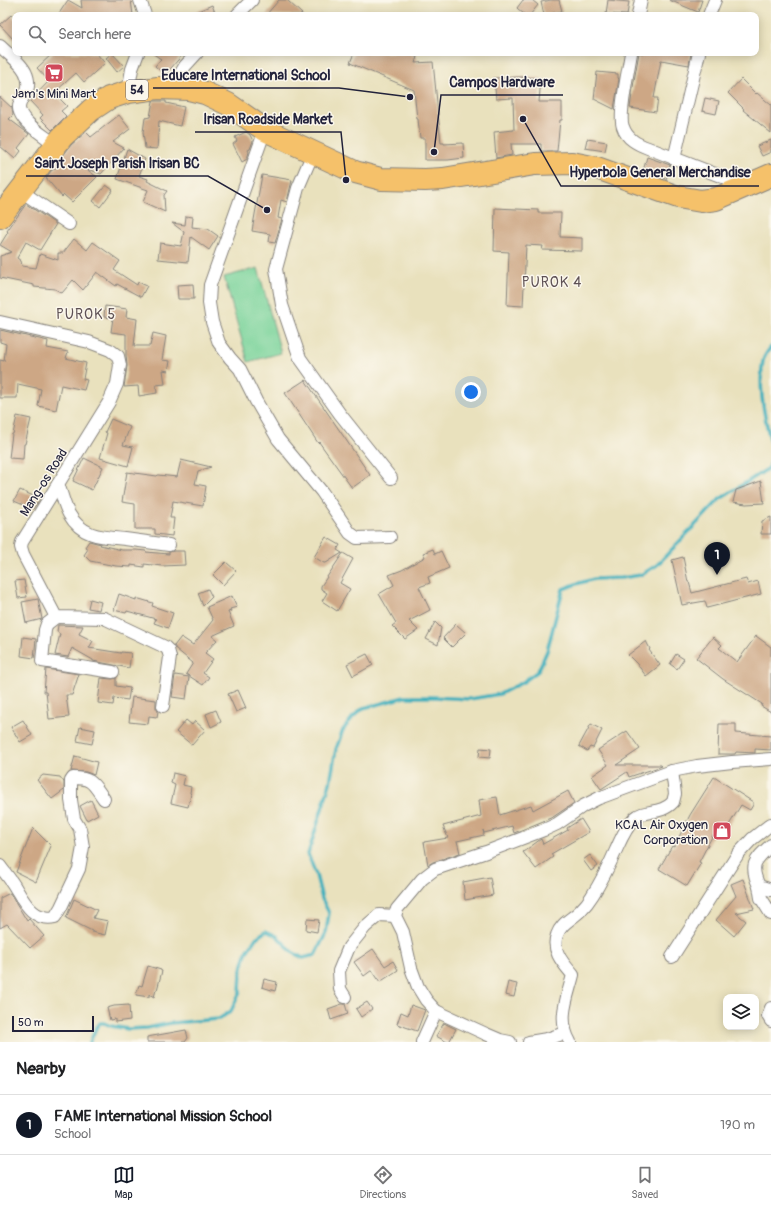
<!DOCTYPE html>
<style>
body{margin:0;font-family:Pangolin,sans-serif;background:#f2f2f2;color:#202124}
.controls{position:absolute;right:12px;bottom:12px;display:grid;overflow:hidden;border-radius:8px;box-shadow:0 2px 10px #0003}
.controls button{width:36px;height:36px;display:grid;place-items:center;padding:0;border:0;border-bottom:1px solid #e0e0e0;background:#fff;color:#202124;font:20px sans-serif}
.scale{position:absolute;left:12px;bottom:10px;width:82px;box-sizing:border-box;padding-left:4px;border:2px solid #22223b;border-top:0;font-size:11px;line-height:14px;white-space:nowrap;color:#22223b;-webkit-text-stroke:3px #fbf7ec;paint-order:stroke}
.you{position:absolute;left:471px;top:392px;width:14px;height:14px;margin:-10px;border:3px solid #fff;border-radius:50%;background:#1a73e8;box-shadow:0 0 0 6px #1a73e833}
.badge{display:grid;place-items:center;width:26px;height:26px;border-radius:50%;background:#111827;color:#fff;font-size:13px;font-weight:700}
.pin{position:absolute;translate:-50% -33px;filter:drop-shadow(0 1px 2px #0008)}
.pin::after{content:'';position:absolute;top:21px;width:14px;height:12px;background:inherit;clip-path:polygon(0 0,100% 0,50% 100%)}
.list{margin:0;padding:0;list-style:none}
h2{display:flex;justify-content:space-between;align-items:center;height:52px;margin:0;padding:0 16px;font-size:17px}
h2 small{font-size:13px;font-weight:400;color:#757577}
.list li{display:grid;grid-template-columns:26px 1fr auto;gap:12px;align-items:center;box-sizing:border-box;height:60px;padding:0 16px;border-top:1px solid #e0e0e0}
.list b{display:block;font-size:15px;white-space:nowrap}
.list p{margin:0;font-size:13px;white-space:nowrap;color:#757577}
.list em{font-size:13px;font-style:normal;color:#757577}
.icon{flex:none;width:22px;height:22px;fill:none;stroke:currentColor;stroke-width:2;stroke-linecap:round;stroke-linejoin:round}
.map{position:relative;flex:none;width:771px;height:1042px;overflow:hidden}
.search{position:absolute;background:#fff;box-shadow:0 2px 10px #0003;left:12px;right:12px;top:12px;height:44px;display:flex;align-items:center;gap:10px;box-sizing:border-box;padding:0 14px;border-radius:8px;color:#757577;font-size:15px}
.sheet{height:112px;background:#fff}
nav{display:flex;justify-content:space-around;align-items:center;box-sizing:border-box;height:56px;border-top:1px solid #e0e0e0;background:#fff;font-size:11px;color:#757577}
nav a{display:grid;justify-items:center;gap:2px}
nav .on{color:#111827}
.map>svg:first-child{display:block}
</style>
<div class="map">
<svg width="771" height="1042" viewBox="0 0 771 1042">
<rect width="100%" height="100%" fill="#fbf7ec"/>
<filter id="ink" filterUnits="userSpaceOnUse"><feTurbulence type="fractalNoise" baseFrequency=".025" numOctaves="2"/><feDisplacementMap in="SourceGraphic" scale="8" xChannelSelector="R" yChannelSelector="G"/><feConvolveMatrix kernelMatrix="1 2 1 2 8 2 1 2 1" color-interpolation-filters="sRGB"/></filter>
<filter id="wash" filterUnits="userSpaceOnUse"><feTurbulence type="fractalNoise" baseFrequency=".012" numOctaves="4" result="noise"/><feDisplacementMap in="SourceGraphic" scale="16" xChannelSelector="R" yChannelSelector="G"/><feGaussianBlur stdDeviation="0.9" result="paint"/><feColorMatrix in="noise" values="0 0 0 0 0 0 0 0 0 0 0 0 0 0 0 0 0 1.4 0 .05"/><feComposite in="paint" operator="in"/></filter>
<g filter="url(#wash)">
<rect width="100%" height="100%" fill="#e9e1bd"/>
<polygon fill="#79d39a" stroke="#4e7a6a" points="258,268 281,353 248,362 224,277"/>
<g fill="none" stroke-linecap="round" stroke-linejoin="round">
<g stroke="#41b0bd" stroke-width="3.5">
<path d="M771 347C768 351 764 356 763 361 758 387 764 417 771 442"/>
<polyline points="90,1042 96,1028 100,1023 104,1023 111,1026 128,1029 147,1028 171,1023 219,1019 231,1011 240,992 241,972 246,953 256,938 266,931 277,936 292,952 303,958 315,955 326,933 329,913 322,899 316,875 308,854 330,783 336,749 343,730 353,717 363,708 383,703 404,697 433,697 470,699 500,694 523,682 538,671 547,651 563,589 576,584 594,579 621,578 641,575 657,565 720,499 769,468 771,462"/>
</g>
</g>
<g id="blocks">
<g fill="#cda785">
<polygon points="68,0 82,8 81,0 131,0 133,15 58,15"/>
<polygon points="279,0 287,0 303,15 266,15"/>
<polygon points="523,0 532,0 538,5 530,15 525,15 517,8"/>
<polygon points="551,0 559,0 562,11 544,15 541,2"/>
<polygon points="608,0 629,2 627,15 606,14"/>
<polygon points="669,0 702,0 698,12"/>
<polygon points="212,5 216,15 189,15"/>
<polygon points="11,15 15,19 15,41 0,25"/>
<polygon points="53,53 96,53 105,63 84,82 76,73 54,93 67,106 61,111 66,116 52,130 40,118 43,115 30,101 49,81 37,68"/>
<polygon points="112,53 124,66 117,72 106,58"/>
<polygon points="152,53 184,53 165,75 155,66 161,59"/>
<polygon points="354,53 408,53 417,57 415,63 433,62 441,143 444,143 444,144 463,143 464,158 448,160 425,160 425,138 420,138 418,119 417,119 414,90 350,63"/>
<polygon points="639,53 691,53 689,65 661,60 654,98 658,98 656,112 630,108 634,81"/>
<polygon points="597,72 618,74 618,78 619,79 614,109 594,99"/>
<polygon points="522,77 541,78 539,102 562,102 562,120 560,120 557,151 541,151 541,144 511,144 512,155 496,158 494,132 514,130 513,98 496,99 494,78"/>
<polygon points="741,79 756,94 757,93 771,105 771,133 743,110 744,109 728,93"/>
<polygon points="0,97 12,108 13,115 9,119 29,134 18,148 21,151 15,159 0,146"/>
<polygon points="705,98 719,101 716,114 702,111"/>
<polygon points="153,101 166,101 166,103 184,107 180,126 159,121 157,149 145,148 143,132 145,118 150,117"/>
<polygon points="119,115 130,129 113,142 124,148 101,174 85,168 97,177 72,202 64,195 62,197 46,178 51,171 60,165 57,164 71,145 86,132 91,137"/>
<polygon points="246,132 250,135 253,141 250,149 248,150 249,152 247,159 242,162 233,144 237,141 235,137"/>
<polygon points="587,139 607,142 605,151 585,148"/>
<polygon points="771,140 771,152 762,156 757,146"/>
<polygon points="127,149 145,159 139,176 148,179 147,181 167,191 164,195 165,212 143,202 148,190 117,179"/>
<polygon points="647,157 670,165 666,179 643,171"/>
<polygon points="262,175 292,180 287,202 281,200 278,218 282,219 275,243 269,242 270,234 252,231"/>
<polygon points="106,185 113,190 100,207 93,201"/>
<polygon points="26,204 56,224 40,250 26,242 17,258 21,261 22,266 36,268 40,254 58,260 58,253 63,253 74,239 87,250 93,242 120,261 114,270 137,285 138,282 147,286 141,297 117,284 116,286 97,272 83,290 73,280 62,293 55,289 34,287 34,285 0,278 0,256 12,252 0,245 8,232 7,231"/>
<polygon points="495,208 538,210 538,213 561,213 560,237 582,238 582,251 542,250 543,246 526,245 523,306 507,305 509,252 494,251"/>
<polygon points="186,216 193,217 192,227 208,229 218,236 209,250 191,237 188,262 158,259 160,243 181,246 184,232 172,223 185,225"/>
<polygon points="193,284 194,299 178,299 177,285"/>
<polygon points="105,306 127,309 126,317 137,319 134,346 150,346 153,333 166,336 162,360 170,361 168,371 163,370 165,384 156,385 157,393 139,396 138,386 124,387 127,366 126,355 126,334 111,332 113,318 104,317"/>
<polygon points="0,330 48,341 47,348 68,352 66,358 86,363 83,379 87,380 84,390 61,385 56,410 38,406 41,389 18,384 17,398 0,398 0,360 4,361 6,344 0,342"/>
<polygon points="305,380 370,475 352,488 319,442 318,443 285,393"/>
<polygon points="17,416 31,419 25,444 24,444 23,459 9,458 12,434 13,434"/>
<polygon points="111,419 130,427 123,445 133,447 128,466 100,458 107,433 105,432"/>
<polygon points="84,458 103,467 92,490 73,481"/>
<polygon points="181,460 211,467 198,471 195,484 206,486 203,506 173,501 170,518 174,518 172,536 155,534 155,529 135,529 135,504 122,502 127,472 157,476 158,475 177,477"/>
<polygon points="761,481 764,503 746,504 733,502 736,490"/>
<polygon points="20,490 40,499 33,509 14,501"/>
<polygon points="771,517 771,534 761,534 762,521"/>
<polygon points="326,537 340,545 337,550 342,553 326,563 324,563 314,557"/>
<polygon points="89,541 101,544 100,545 122,550 136,550 146,551 146,552 169,554 169,552 174,551 184,551 185,565 162,566 144,564 144,567 131,565 131,567 116,566 90,561 84,555 88,549 85,547"/>
<polygon points="433,549 435,554 441,551 449,568 428,577 430,583 419,587 430,610 409,621 418,630 405,639 392,626 396,623 379,594 394,585 389,575 402,570 425,557 423,553"/>
<polygon points="343,553 353,559 340,583 350,589 337,611 322,601 327,593 321,589 321,586"/>
<polygon points="683,557 688,582 689,582 692,593 746,579 748,584 758,581 761,594 707,608 705,601 682,605 672,560"/>
<polygon points="226,562 236,571 223,585 213,575"/>
<polygon points="24,580 27,597 18,598 15,581"/>
<polygon points="208,589 212,597 203,606 198,593"/>
<polygon points="119,594 136,600 136,598 153,603 152,606 173,613 168,628 154,623 156,619 127,611 126,613 114,610"/>
<polygon points="232,596 237,607 230,609 231,611 228,612 234,626 212,636 217,640 205,653 213,659 203,673 209,677 203,685 186,674 193,663 176,649 174,646 181,637 193,645 213,620 207,607"/>
<polygon points="38,599 42,619 26,623 22,602"/>
<polygon points="90,599 101,602 99,610 88,608"/>
<polygon points="435,622 441,628 438,645 426,639"/>
<polygon points="456,624 466,633 452,647 443,638"/>
<polygon points="58,625 83,626 79,634 93,641 89,648 121,653 121,652 131,653 129,668 93,661 93,660 72,648 68,657 55,655 60,634 57,632"/>
<polygon points="756,636 771,647 771,712 761,706 762,704 723,679 696,658 713,637 722,645 719,648 737,662"/>
<polygon points="23,637 36,639 34,658 21,656"/>
<polygon points="646,641 650,649 649,650 660,665 646,676 637,664 628,655"/>
<polygon points="367,654 373,665 353,676 347,664"/>
<polygon points="676,654 684,659 677,669 670,664"/>
<polygon points="46,669 79,674 72,695 66,695 69,717 49,719 46,692 44,692"/>
<polygon points="175,675 189,677 186,699 172,697"/>
<polygon points="101,678 112,679 116,678 116,686 130,688 128,700 114,698 113,705 98,703"/>
<polygon points="238,690 246,708 236,712 228,694"/>
<polygon points="132,697 156,700 156,708 158,711 157,717 149,716 148,724 129,722"/>
<polygon points="216,710 221,722 211,727 206,714"/>
<polygon points="23,720 32,735 20,742 11,727"/>
<polygon points="186,720 192,725 195,721 205,730 192,745 176,732"/>
<polygon points="591,724 602,730 593,748 590,747 587,751 579,746"/>
<polygon points="719,724 736,724 736,733 771,736 771,750 755,749 755,753 736,752 735,754 718,754"/>
<polygon points="80,727 95,730 92,744 77,741"/>
<polygon points="627,731 640,749 616,765 661,765 662,766 629,777 627,772 601,789 592,776 608,765 598,750"/>
<polygon points="480,748 491,749 490,758 479,757"/>
<polygon points="75,756 97,762 94,775 86,772 71,771"/>
<polygon points="173,773 185,776 183,785 191,787 190,793 191,794 188,807 171,803 175,785 171,783"/>
<polygon points="43,775 60,777 64,782 64,790 52,799 37,780"/>
<polygon points="714,777 753,802 753,805 750,810 741,805 726,830 718,825 699,862 701,863 687,886 659,869 672,846 674,847 690,815"/>
<polygon points="568,791 574,803 553,817 514,833 512,826 484,833 483,830 484,835 457,841 460,853 433,862 428,865 424,842 448,838 443,826 481,816 479,800 497,797 500,815 531,805 533,810"/>
<polygon points="91,800 98,814 87,820 80,806"/>
<polygon points="581,819 589,832 575,840 551,854 553,857 536,869 523,852 541,839 543,844 568,830 567,828"/>
<polygon points="33,828 51,846 36,882 16,872"/>
<polygon points="590,855 598,866 591,871 583,860"/>
<polygon points="490,877 493,895 465,900 463,882"/>
<polygon points="743,879 754,909 736,913 746,921 734,936 716,920 736,896 731,884"/>
<polygon points="10,893 27,921 29,919 44,936 30,948 7,924 0,928 0,898"/>
<polygon points="74,899 97,910 93,918 108,921 105,935 92,932 92,931 66,918"/>
<polygon points="307,919 319,920 317,932 306,930"/>
<polygon points="373,949 385,966 393,961 398,970 380,982 372,970 364,976 354,962"/>
<polygon points="148,966 161,970 161,971 162,971 157,990 156,990 154,997 149,994 149,997 136,995 139,985 142,986"/>
<polygon points="264,979 277,982 275,991 262,987"/>
<polygon points="508,982 517,984 514,997 505,995"/>
<polygon points="367,1002 372,1009 361,1017 356,1009"/>
<polygon points="342,1004 345,1004 348,1014 331,1020 328,1009"/>
<polygon points="129,1005 130,1020 115,1022 115,1019 110,1020 107,1008 114,1006"/>
<polygon points="411,1005 425,1010 417,1031 397,1024 401,1012 408,1015"/>
<polygon points="444,1023 456,1029 449,1042 447,1042 436,1036"/>
<polygon points="186,1030 188,1038 185,1042 147,1042 147,1037"/>
</g>
</g>
</g>
<g filter="url(#ink)">
<use href="#blocks" fill-opacity="0" stroke="#86827c" stroke-width="1"/>
<g fill="none" stroke-linecap="round" stroke-linejoin="round">
<g stroke="#86827c" stroke-width="14">
<g id="street">
<polyline points="140,0 145,15"/>
<polyline points="237,15 252,0"/>
<polyline points="638,15 641,0"/>
<polyline points="709,15 715,0"/>
<path d="M0 46C7 53 16 59 22 67 27 73 30 83 27 90 24 97 16 104 20 112 25 125 45 136 56 145"/>
<path d="M631 53C629 67 618 116 623 127 627 139 637 144 648 148L746 186"/>
<polyline points="172,88 185,66 197,53"/>
<polyline points="128,92 132,69 138,53"/>
<polyline points="265,130 210,285 209,303 212,322 219,343 230,358 240,369 256,401 278,439 322,492 350,533 357,538 390,537"/>
<polyline points="313,153 298,188 276,269 282,305 300,358 340,414 391,478"/>
<polyline points="674,159 699,53"/>
<polyline points="21,191 69,224"/>
<polyline points="0,322 89,342 110,350 118,356 120,365 117,384 109,402 22,542 21,547 23,554 56,617 104,618 165,647 168,650 170,657 163,706"/>
<path d="M58 484C62 494 64 505 69 514 82 537 102 537 125 539 140 541 154 543 169 545"/>
<polyline points="56,617 47,624 45,630 42,661 113,672"/>
<path d="M771 845C755 860 749 864 759 886L771 890"/>
<path d="M0 866C5 873 11 880 15 887 24 902 34 922 55 917L61 907 79 869 83 847 80 829 74 819 71 800V781L73 778C93 778 93 784 104 799"/>
<polyline points="759,886 761,898 771,914"/>
<polyline points="672,957 738,854 752,839 771,824"/>
<polyline points="345,997 340,989 339,971 349,947 365,927 379,915 395,916"/>
<polyline points="771,1008 768,1016 771,1021"/>
<polyline points="422,1042 436,1011"/>
<polyline points="510,1042 500,1040 486,1034 436,1011 426,1000 418,987 411,968 403,932 395,916 397,909 422,879 435,869 486,852 544,830 557,824 583,806 599,798 672,771 697,766 732,762 771,759"/>
<polyline points="529,1042 547,1039 565,1033"/>
<path d="M570 1042C557 1019 567 999 573 975 564 964 551 951 557 935 561 923 572 919 580 911 584 907 589 901 592 896 601 882 609 866 616 850 621 839 626 827 635 818 644 809 661 815 673 802L675 794 672 771"/>
</g>
</g>
<g stroke="#86827c" stroke-width="24">
<polyline id="highway" points="0,217 62,137 91,110 109,98 128,92 158,88 189,89 205,93 228,104 265,130 355,172 381,179 425,180 443,179 535,164 572,163 597,168 678,197 701,201 716,199 771,175"/>
</g>
<use href="#street" stroke="#fff" stroke-width="12"/>
<use href="#highway" stroke="#f5c16b" stroke-width="22"/>
</g>
</g>
<defs>
<g id="supermarket-square" transform="scale(1)"><rect x="-9" y="-9" width="18" height="18" rx="4" fill="#d1495b" stroke="#fbf7ec"/><path d="M-6-5.5h2.5l.6 2H6L4.5 2H-2.5L-4.4-4H-6ZM-1.5 3.2a1.3 1.3 0 1 0 .1 0ZM3 3.2a1.3 1.3 0 1 0 .1 0Z" fill="#fff"/></g>
<g id="shop-square" transform="scale(1)"><rect x="-9" y="-9" width="18" height="18" rx="4" fill="#d1495b" stroke="#fbf7ec"/><path d="M-5-2.5h2.3a2.7 3.5 0 0 1 5.4 0H5L5.5 6h-11ZM-1.5-2.5h3a1.5 2.3 0 0 0-3 0Z" fill="#fff"/></g>
</defs>
<g fill-rule="evenodd">
<use href="#supermarket-square" x="54" y="73"/>
<use href="#shop-square" x="722" y="831"/>
</g>
<g text-anchor="middle" stroke-width="3" stroke-linejoin="round" paint-order="stroke">
<rect fill="#fbf7ec" stroke="#636270" stroke-width="1" x="126" y="80" width="22" height="20" rx="3"/>
<g font-size="12" font-weight="bold" fill="#22223b">
<text x="137" y="94">54</text>
</g>
<g font-size="13" fill="#22223b" stroke="#fbf7ec">
<text x="54" y="98">Jam's Mini Mart</text>
<text x="708" y="829" text-anchor="end">KCAL Air Oxygen<tspan x="708" dy="15">Corporation</tspan></text>
</g>
<g font-size="13" fill="#22223b" stroke="#fbf7ec">
<text transform="translate(43 482) rotate(-58)" y="5">Mang-os Road</text>
</g>
<g font-size="14" letter-spacing="1" fill="#5e5155" stroke="#fbf7ec">
<text x="552" y="287">PUROK 4</text>
<text x="86" y="319">PUROK 5</text>
</g>
</g>
<path fill="none" stroke="#22223b" stroke-width="1.5" d="M410 97L339 88H153M434 152L441 95H563M346 180L341 132H195M267 210L208 176H26M523 119L561 186H759"/>
<g fill="#22223b" stroke="#fbf7ec" stroke-width="1.5">
<circle cx="410" cy="97" r="4"/>
<circle cx="434" cy="152" r="4"/>
<circle cx="346" cy="180" r="4"/>
<circle cx="267" cy="210" r="4"/>
<circle cx="523" cy="119" r="4"/>
</g>
<g font-size="14" text-anchor="middle" font-weight="bold" fill="#22223b" stroke="#fbf7ec" stroke-width="3" stroke-linejoin="round" paint-order="stroke">
<text x="246" y="80">Educare International School</text>
<text x="502" y="87">Campos Hardware</text>
<text x="268" y="124">Irisan Roadside Market</text>
<text x="117" y="168">Saint Joseph Parish Irisan BC</text>
<text x="660" y="177">Hyperbola General Merchandise</text>
</g>
</svg>
<div class="controls">
<button><svg class="icon" aria-label="layers" viewBox="0 0 24 24"><path d="M12 4l9 5-9 5-9-5zM3 14l9 5 9-5"/></svg></button>
</div>
<div class="scale">50 m</div>
<div class="you"></div>
<div class="pin badge" style="left:717px;top:575px">1</div>
<div class="search"><svg class="icon" aria-label="search" viewBox="0 0 24 24"><circle cx="10" cy="10" r="6"/><path d="M15 15l6 6"/></svg>Search here</div>
</div>
<section class="sheet">
<h2>Nearby<small></small></h2>
<ul class="list">
<li><span class="badge">1</span><div><b>FAME International Mission School</b><p>School</p></div><em>190 m</em></li>
</ul>
</section>
<nav>
<a class="on"><svg class="icon" aria-label="map" viewBox="0 0 24 24"><path d="M3 6l6-2 6 2 6-2v14l-6 2-6-2-6 2zM9 4v14M15 6v14"/></svg>Map</a>
<a><svg class="icon" aria-label="directions" viewBox="0 0 24 24"><path d="M12 3l9 9-9 9-9-9zM9 14v-3h6M13 9l2 2-2 2"/></svg>Directions</a>
<a><svg class="icon" aria-label="saved" viewBox="0 0 24 24"><path d="M7 4h10v16l-5-4-5 4z"/></svg>Saved</a>
</nav>
